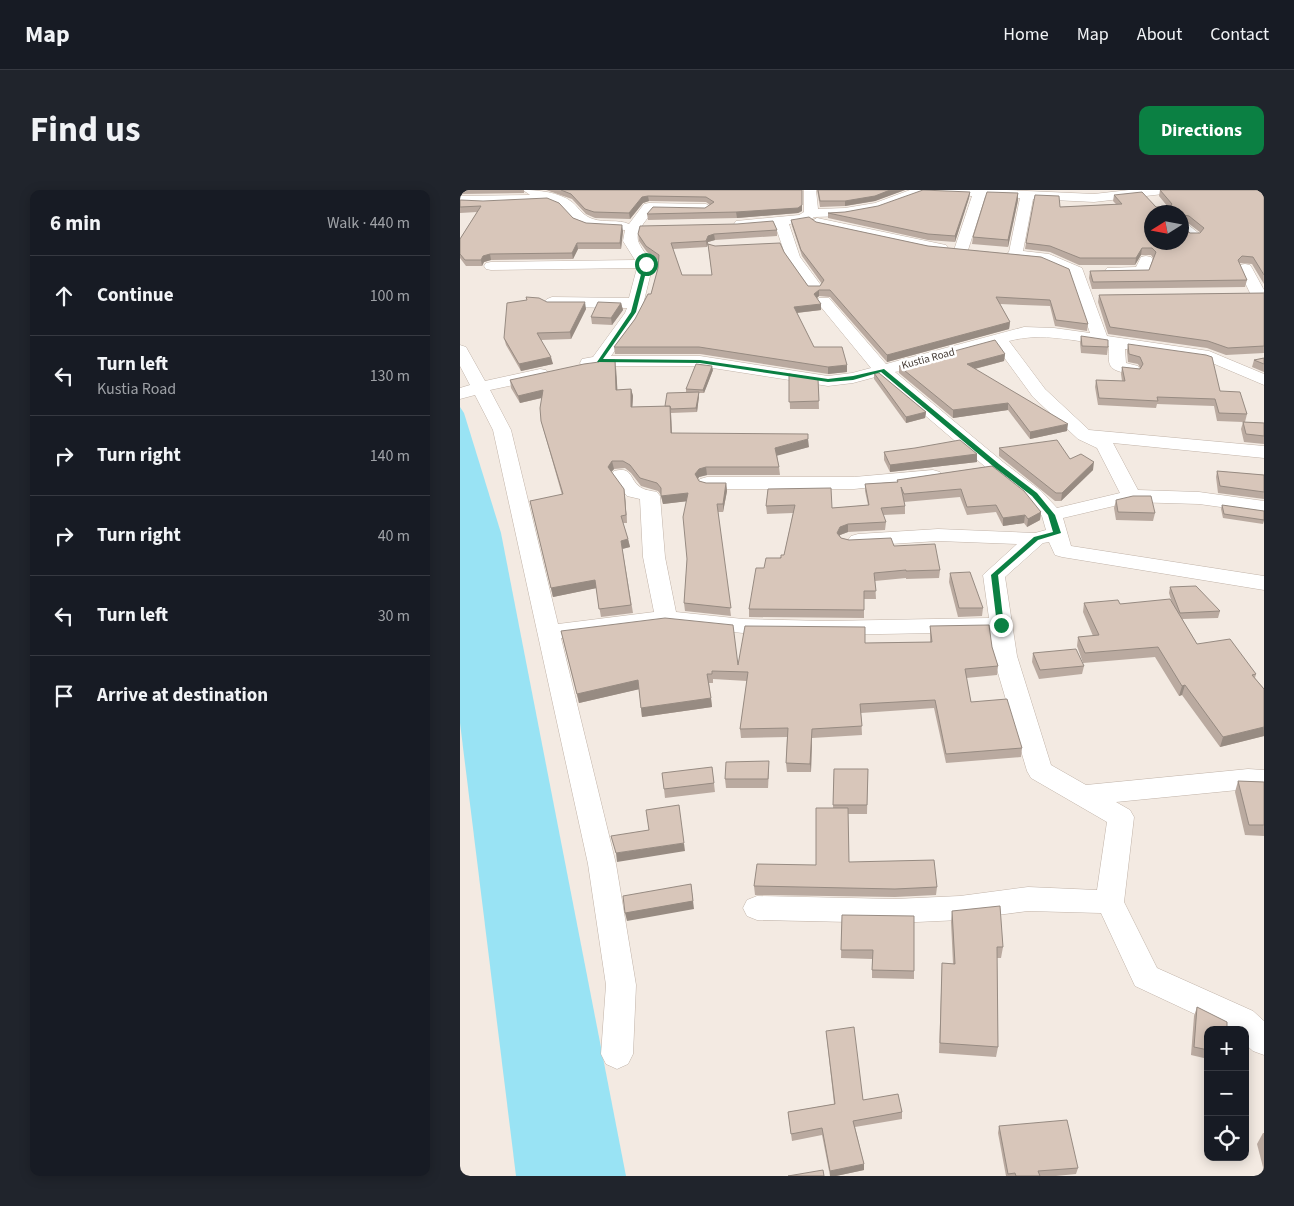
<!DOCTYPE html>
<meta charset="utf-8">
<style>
body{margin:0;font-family:"Source Sans 3",sans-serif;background:#20242c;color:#f1f3f6}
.controls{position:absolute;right:15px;bottom:15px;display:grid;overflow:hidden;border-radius:10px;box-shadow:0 2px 12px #0003}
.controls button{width:45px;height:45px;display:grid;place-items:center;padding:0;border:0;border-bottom:1px solid #363941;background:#171b24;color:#f1f3f6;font:25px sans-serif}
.compass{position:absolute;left:684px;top:15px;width:45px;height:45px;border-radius:50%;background:#171b24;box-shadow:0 2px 12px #0003;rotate:259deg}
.stop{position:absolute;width:15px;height:15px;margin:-11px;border:4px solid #0b8043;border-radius:50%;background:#fff}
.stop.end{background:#0b8043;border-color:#fff;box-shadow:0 1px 5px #0008}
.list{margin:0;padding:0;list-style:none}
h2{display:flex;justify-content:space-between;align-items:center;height:65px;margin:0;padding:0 20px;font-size:21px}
h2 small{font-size:16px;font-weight:400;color:#9ea1a6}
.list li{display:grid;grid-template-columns:32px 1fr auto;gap:15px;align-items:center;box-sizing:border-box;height:80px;padding:0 20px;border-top:1px solid #363941}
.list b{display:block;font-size:19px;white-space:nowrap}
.list p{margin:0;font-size:16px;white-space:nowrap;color:#9ea1a6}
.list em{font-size:16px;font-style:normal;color:#9ea1a6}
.icon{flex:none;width:28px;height:28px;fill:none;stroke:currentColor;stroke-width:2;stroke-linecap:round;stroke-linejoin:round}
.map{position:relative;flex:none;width:804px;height:986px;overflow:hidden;border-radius:10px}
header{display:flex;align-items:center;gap:30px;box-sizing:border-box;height:70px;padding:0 25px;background:#171b24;border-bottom:1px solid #363941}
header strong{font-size:24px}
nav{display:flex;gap:28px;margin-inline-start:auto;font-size:18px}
.intro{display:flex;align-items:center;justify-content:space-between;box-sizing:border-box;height:120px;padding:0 30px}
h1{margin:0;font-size:35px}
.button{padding:12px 22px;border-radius:10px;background:#0b8043;color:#fff;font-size:18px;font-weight:700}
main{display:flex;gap:30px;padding:0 30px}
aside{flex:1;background:#171b24;border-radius:10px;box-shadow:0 2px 12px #0003}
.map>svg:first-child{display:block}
</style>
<header>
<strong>Map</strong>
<nav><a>Home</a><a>Map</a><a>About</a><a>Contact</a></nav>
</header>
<div class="intro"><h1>Find us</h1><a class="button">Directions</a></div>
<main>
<aside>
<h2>6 min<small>Walk · 440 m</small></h2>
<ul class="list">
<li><svg class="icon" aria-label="ahead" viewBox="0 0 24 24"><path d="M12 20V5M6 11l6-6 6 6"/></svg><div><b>Continue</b></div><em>100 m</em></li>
<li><svg class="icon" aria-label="left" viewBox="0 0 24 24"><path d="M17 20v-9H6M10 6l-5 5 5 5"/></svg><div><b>Turn left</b><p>Kustia Road</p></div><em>130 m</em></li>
<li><svg class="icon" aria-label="right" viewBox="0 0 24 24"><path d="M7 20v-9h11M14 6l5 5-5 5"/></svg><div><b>Turn right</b></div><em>140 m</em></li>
<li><svg class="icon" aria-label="right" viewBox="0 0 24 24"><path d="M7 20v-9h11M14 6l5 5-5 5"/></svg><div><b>Turn right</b></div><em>40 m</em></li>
<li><svg class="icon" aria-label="left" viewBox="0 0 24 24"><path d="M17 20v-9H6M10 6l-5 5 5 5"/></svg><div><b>Turn left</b></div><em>30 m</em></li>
<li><svg class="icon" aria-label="arrive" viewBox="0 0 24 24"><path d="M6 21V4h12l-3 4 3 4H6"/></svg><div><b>Arrive at destination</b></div></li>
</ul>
</aside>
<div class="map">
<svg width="804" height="986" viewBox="0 0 804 986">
<rect width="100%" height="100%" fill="#f3eae2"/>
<polygon fill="#99e3f4" points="0,217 4,223 41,343 166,986 56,986 0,533"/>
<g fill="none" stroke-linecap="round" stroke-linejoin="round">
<g stroke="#c1b3a8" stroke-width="1">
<g id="minor">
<path d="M63 0C78 0 99 2 112 12 120 19 123 26 133 29 145 33 158 29 169 34L184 14 189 13 246 14 253 18 246 22 193 21C171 49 174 47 193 74L181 123 151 166H240L368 186 392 183 411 178 356 111 359 108H369L426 174 564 137 594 138 630 143 610 84 581 71 547 68 545 65 549 62 560 8 525 7 508 60 506 63H496L494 60 512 6 463 4 418 20 385 26 354 27 348 32 329 34 340 67 363 98 360 101H350L326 67 315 35 281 38 276 37 274 34 276 31 339 25 344 22V0H356L358 19 385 18 415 13 450 0H546L634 4 669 0H709L703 4 634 12 573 9 563 61 589 64 622 78 647 146 749 161 804 184V195L745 170 665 159 666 173 678 176 680 180 678 184C672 185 668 184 661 182 646 178 649 171 649 156 616 151 582 142 549 151L585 199 629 240 804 256V268L653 253 678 300 739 302 804 311V323L739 314 671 312 603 328 611 356 804 386V400L602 367 595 365 589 352 583 353 545 387 557 466 591 575 626 595 788 579 804 580V600L788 599 656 612 670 620 674 627 664 712 697 778 793 821 804 831V865L793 861 785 854V840H769L675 796 641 723 568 721 500 730 435 733 297 730 287 726 283 718 287 710 297 706 435 709 500 706 568 697 637 700 647 632 571 588 567 581 533 466 530 442 366 445 283 443 206 435 101 448 156 674 176 795 173 864 168 874 157 879 146 874 141 864 146 795 128 674 33 240 15 205 0 209V198L10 195 0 176V155L6 157 25 191 80 179 86 180 89 184 86 188 30 200 51 240 98 434 194 422 183 367 180 309 167 306 151 285 154 281C173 276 169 289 180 297 184 300 192 301 197 302L200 306 205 367 216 422 283 429 366 431 529 428 523 385 557 354 478 351 398 356 391 354 388 350 391 346 398 344 478 339 575 343 586 340 582 326 567 309 529 280 419 186 393 193 368 196 240 176H139L128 178 122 177 120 173 122 169 133 167 165 123 167 118 92 117 87 115 84 112 87 109 92 107 169 108 177 78 31 80 26 79 24 76 26 73 31 72 175 70 163 51 165 40 128 37 115 32 101 17 88 12 24 15 0 14V6L70 5ZM535 155 573 207 618 249 637 258 660 303 597 318 581 301 543 272 435 182Z"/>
<polygon points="357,28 481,54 486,55 488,58 486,61 481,62 352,35 350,32"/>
<polygon points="722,33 727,34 741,45 739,48 729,48 722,43"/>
<polygon points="686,66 691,67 693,70 687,85 652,85 647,84 645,81 647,78 676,77 681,67"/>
<polygon points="785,74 790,75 792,78 804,100 803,106 793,106 790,103 778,78 780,75"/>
<polygon points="473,280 480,282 483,286 480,290 394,299 247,299 240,297 237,293 240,289 247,287 394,287"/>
</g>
</g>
<use href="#minor" fill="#fff" fill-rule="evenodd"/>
</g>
<g fill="#baaaa0" fill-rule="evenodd">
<polygon points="0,0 64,0 64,3 0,4"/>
<polygon points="86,0 342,0 342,21 338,23 277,28 188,30 187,24 245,18 250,15 246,12 189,11 183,13 170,29 135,28 126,24 112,9"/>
<polygon points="357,0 445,0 415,11 385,16 360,17"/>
<path d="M700 0H804V94L792 74 780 73 779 74 787 90 785 97 632 99 629 88 630 81 689 80 693 68 691 65H681L675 75H619L590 62 565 59 566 53 600 17 656 14 653 11 654 5 696 17H708L699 6ZM692 22 728 33 741 43H730Z"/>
<polygon points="510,2 509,8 495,52 468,50 368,28 368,23 385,22"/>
<polygon points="558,3 558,10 548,57 512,54 513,47"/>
<polygon points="0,10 113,28 126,33 163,41 161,59 118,59 113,69 31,70 24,72 22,76 6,76 0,68 0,49 17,22 0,23"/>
<path d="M331 30 356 32 468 56 581 67 628 134 627 141 595 136 590 116 540 114 550 132 549 139 427 172 370 107 359 106 357 108 361 114V120L337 123 354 157 387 182 368 184 240 164H155L154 157 175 129 191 104 198 78 199 71 187 62 179 51 178 44 317 40V46L255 50 248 52V54L255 56 324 62 348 96H360L362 94 342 66 332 36ZM248 54 252 85H222L213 59 247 57Z"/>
<polygon points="804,103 804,163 766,165 747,158 648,144 638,112 639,105"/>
<polygon points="87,112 126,119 111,149 81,150 93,174 61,181 46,155 44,148"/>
<polygon points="161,113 163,120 152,135 132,134 131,127"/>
<polygon points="621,146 648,157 647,165 621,163 620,153"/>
<polygon points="668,154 760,201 787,224 785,232 804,233 804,254 784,252 781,239 783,232 757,231 754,216 697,214 696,218 638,215 635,197 636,190 662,191 661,184 662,177 680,179 680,178 678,174 668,172 667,161"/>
<polygon points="545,164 544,171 515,179 607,241 570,249 548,220 493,228 439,183 439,176"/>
<polygon points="804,168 804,182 792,177 794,170"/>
<polygon points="156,178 157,200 171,199 173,206 172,217 205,216 226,202 226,199 253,180 244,203 239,203 239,206 237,222 211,223 212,243 349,257 317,265 319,277 320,285 247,285 239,287 238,289 239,291 246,293 266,293 267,301 263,322 258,322 271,426 225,421 224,413 227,369 227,311 203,314 201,305 198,301 181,296 171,283 165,278 154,279 151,282 164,299 165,307 167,333 163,333 168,349 170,357 162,359 173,423 141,427 136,398 93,407 70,311 102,305 81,231 82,208 60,213 51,198 50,190"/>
<polygon points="414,183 466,222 465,228 446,233 414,189"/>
<polygon points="329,184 358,189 359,219 330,219"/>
<polygon points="539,258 610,269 633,280 601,311 595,311 539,266"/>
<polygon points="424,262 517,264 517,272 430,282 424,270"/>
<polygon points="532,276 581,322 580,330 567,337 564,333 543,336 536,322 507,325 500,307 444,312 445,316 445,324 423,325 426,332 425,340 388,342 380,345 380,346 381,348 389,350 434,356 480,380 479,388 446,389 446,388 415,391 416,409 404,409 404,428 289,427 289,419 304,378 324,365 333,323 307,324 306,316 308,299 372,318 408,315 405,301 405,294 437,292 437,290"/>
<polygon points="757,281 804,285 804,309 758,303 756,287"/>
<polygon points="656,310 695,323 693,331 656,330 654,318"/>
<polygon points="762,315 804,321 804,331 803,334 763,328 761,319"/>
<polygon points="490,383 523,418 522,426 498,427 489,392"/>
<polygon points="710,397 760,421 758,428 722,429 737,454 796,484 795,488 804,499 804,546 760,557 722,505 719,506 695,467 623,473 617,456 618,447 633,446 623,422 624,413 660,414 712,413 709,403"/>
<polygon points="470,436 532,457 538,476 537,485 506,488 511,512 562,558 561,567 486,573 474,518 401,523 402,545 352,548 351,582 327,582 326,573 327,547 281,548 280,539 287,491 253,489 253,493 249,493 252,517 182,527 179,499 119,513 101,441 278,475 405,453 470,452"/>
<polygon points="573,463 624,476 622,484 579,489 572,472"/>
<polygon points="252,577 255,602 205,608 204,599"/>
<polygon points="374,579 408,579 407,624 388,624 389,672 477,697 476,705 435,707 295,705 294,696 356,675 373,618"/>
<polygon points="309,580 308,598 266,598 265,589"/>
<polygon points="778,591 804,592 804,646 785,645 775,602"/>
<polygon points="492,721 543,757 541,768 537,768 538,857 536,867 479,863 482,773 493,774 491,732"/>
<polygon points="382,725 454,781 454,789 412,788 412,769 381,768"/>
<polygon points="737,817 748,840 748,869 731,865 734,826"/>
<polygon points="366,841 403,910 442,922 442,929 395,937 404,974 404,980 376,986 370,986 362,945 332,951 328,922 374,914"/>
<polygon points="539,936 618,978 616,984 596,986 546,986 538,943"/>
<polygon points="803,943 804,943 804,981 797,954"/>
</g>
<g fill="#978b82">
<polygon points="342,0 342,21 338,23 277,28 276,22"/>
<polygon points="430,0 445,0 415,11 385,16 385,11"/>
<polygon points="510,2 509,8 495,52 495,46"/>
<polygon points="558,3 558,10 548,57 548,50"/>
<polygon points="188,6 189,11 183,13 170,29 169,23 182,7"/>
<polygon points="162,35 163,41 161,59 160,53"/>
<polygon points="254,44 255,50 248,52 247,57 246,51 248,46"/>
<polygon points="117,53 118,59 113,69 112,63"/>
<polygon points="682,58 681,65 675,75 676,68"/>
<polygon points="30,64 31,70 24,72 22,76 21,70 23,66"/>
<polygon points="359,100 359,106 354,111 354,104"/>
<polygon points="125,112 126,119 111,149 110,142"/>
<polygon points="161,113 163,120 152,135 151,128"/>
<polygon points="361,114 361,120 335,123 334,117"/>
<polygon points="550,132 549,139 427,172 427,165"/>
<polygon points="545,164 544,171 506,181 507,174"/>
<polygon points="91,167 93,174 61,181 59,174"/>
<polygon points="155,170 156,178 158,208 156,200"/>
<polygon points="387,175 387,182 368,184 368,177"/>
<polygon points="252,176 253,180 244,203 243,200"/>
<polygon points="171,199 173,206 172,224 171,217"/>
<polygon points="83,200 85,207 60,213 58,206"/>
<polygon points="239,202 239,206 237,222 236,218"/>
<polygon points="548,213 548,220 493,228 493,220"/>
<polygon points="210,216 211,223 212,251 211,243"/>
<polygon points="466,222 465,228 446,233 446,227"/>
<polygon points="608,234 607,241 570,249 570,242"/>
<polygon points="348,249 349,257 316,266 315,258"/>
<polygon points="517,264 517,272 430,282 430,275"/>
<polygon points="152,271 154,279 149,285 148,277"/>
<polygon points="634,272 633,280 601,311 602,303"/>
<polygon points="246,277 247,285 239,287 236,292 235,284 239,279"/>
<polygon points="266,293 267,301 263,322 263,314"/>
<polygon points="164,299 165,307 167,333 166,325"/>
<polygon points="228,303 229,311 203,314 201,306"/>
<polygon points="581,322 580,330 567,337 568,329"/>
<polygon points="565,325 564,333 543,336 543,328"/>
<polygon points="388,334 388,342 380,345 378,351 377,343 380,337"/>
<polygon points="168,349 170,357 162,359 173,423 161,351"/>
<polygon points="135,390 137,398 93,407 91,398"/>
<polygon points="178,490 180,499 119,513 117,504"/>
<polygon points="725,495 722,505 719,506 722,496"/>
<polygon points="251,508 252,517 182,527 181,518"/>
<polygon points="804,537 804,546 760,557 763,547"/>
<polygon points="352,539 352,548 351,582 350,574"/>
<polygon points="219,615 225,661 157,672 156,663 224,653"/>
<polygon points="231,694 234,719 167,731 165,723"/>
<polygon points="404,974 404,980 376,986 370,986 370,981"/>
</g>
<g fill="#d8c6ba" stroke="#978b82" fill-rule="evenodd">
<polygon points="101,0 342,0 342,15 338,18 276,22 187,24 193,17 245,18 254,12 246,7 188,6 182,7 169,23 134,22 125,19 111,4"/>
<polygon points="358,0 430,0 415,6 385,11 360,11"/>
<polygon points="463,0 510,2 495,46 468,44 368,23 385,22 418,16"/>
<path d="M700 0H804V85L793 67 782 66 778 70 787 90 633 92 630 81 689 80 696 62 692 58H682L676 68H620L590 56 566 53 575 5 599 6 600 17 662 14 654 5 682 2 696 17H710L712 14ZM692 22H722V26L724 25 729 26 744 38 740 43H730L722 37V52H692Z"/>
<polygon points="527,2 558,3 548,50 513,47"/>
<polygon points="87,8 99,13 113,28 126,33 162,35 160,53 117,53 112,63 30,64 23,66 21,70 5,70 0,64 0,49 21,16 0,17 0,10 23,11"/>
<polygon points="349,27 356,32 468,56 581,67 609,79 628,134 596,130 590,110 536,107 550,132 427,165 370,100 359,100 354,104 361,114 334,117 354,157 382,157 387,175 368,177 239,157 154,157 175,129 188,104 191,104 198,78 199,65 186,56 178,44 180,36 277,34 313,31 317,40 254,44 248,46 246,51 211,53 222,85 252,85 248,54 255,56 320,53 324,62 348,96 360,96 364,90 341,60 331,30"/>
<polygon points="804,103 804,156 768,158 748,151 650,137 639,105"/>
<polygon points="66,107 79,108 87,112 125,112 110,142 77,143 91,167 59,174 44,148 47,113 67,110"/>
<polygon points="138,112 161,113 151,128 131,127"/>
<polygon points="621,146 648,150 648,157 622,156"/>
<polygon points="535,150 545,164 507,174 608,234 570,242 548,213 493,220 439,176"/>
<polygon points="668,154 746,165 752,167 760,201 780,202 787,224 759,223 755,209 697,207 698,211 639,208 636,190 665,191 662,177 680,179 683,174 680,167 669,164"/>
<polygon points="804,168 804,174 794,170"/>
<polygon points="139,170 155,170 156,200 171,199 171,217 210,216 211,243 348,244 348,249 315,258 319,277 246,277 239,279 235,284 239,291 246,293 266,293 263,314 257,314 271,418 224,413 227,369 223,327 228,303 201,306 201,298 197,293 180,288 170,275 163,271 152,271 148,277 164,299 166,325 161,326 168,349 161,351 171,415 139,419 135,390 91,398 70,311 103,304 81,231 80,218 83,200 58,206 50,190 124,174 139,172"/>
<polygon points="236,174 252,176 243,200 226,199"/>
<polygon points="414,183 419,183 466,222 446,227"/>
<polygon points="329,184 358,189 359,211 329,212"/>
<polygon points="239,202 236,218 211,219 210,216 205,216 207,203"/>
<polygon points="783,232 804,233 804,246 786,244"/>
<polygon points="500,250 517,264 430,275 424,262 455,258"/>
<polygon points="597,250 610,269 621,264 634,272 602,303 596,303 539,258"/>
<polygon points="532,276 564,301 581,322 568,329 565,325 543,328 536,315 507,317 501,299 444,304 441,297 445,316 421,318 426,332 388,334 380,337 377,343 381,348 389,350 431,348 434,356 475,354 480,380 446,381 446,380 414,383 416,401 404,401 404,420 289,419 296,378 304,378 306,368 321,368 321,365 324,365 335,315 306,316 308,299 371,298 372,318 409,315 405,294 438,292 437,290"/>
<polygon points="757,281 804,285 804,302 760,296"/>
<polygon points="673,306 691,306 695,323 658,322 656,310"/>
<polygon points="762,315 804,321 804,330 764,324"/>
<polygon points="510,382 523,418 499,418 490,383"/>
<polygon points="736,396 760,421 720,423 710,397"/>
<polygon points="710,409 737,454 770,449 796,484 792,485 804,499 804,537 763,547 725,495 722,496 698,457 625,463 618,447 639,445 624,413 658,410 660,414"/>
<polygon points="205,428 273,435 278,475 285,436 405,437 405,453 472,452 470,436 529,435 532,457 538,476 505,479 511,512 547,509 562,558 486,564 475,510 400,514 402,536 352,539 350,574 326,573 328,538 280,539 288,482 252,481 252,484 247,484 251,508 181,518 178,490 117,504 101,441"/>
<polygon points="616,459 624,476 580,480 573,463"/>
<polygon points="309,571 308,589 265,589 266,572"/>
<polygon points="252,577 254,593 204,599 202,583"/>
<polygon points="374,579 408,579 407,615 373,615"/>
<polygon points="778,591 804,592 804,635 789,635"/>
<polygon points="219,615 224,653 156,663 151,646 189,640 186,620"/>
<polygon points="356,618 388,618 389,672 474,670 477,697 435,699 294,696 297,674 356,675"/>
<polygon points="231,694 233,711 165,723 163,706"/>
<polygon points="540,716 543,757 537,757 538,857 480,853 482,773 495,774 492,721"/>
<polygon points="382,725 454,726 454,781 412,780 413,760 381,760"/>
<polygon points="737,817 767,832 767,840 748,840 748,860 734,857"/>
<polygon points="394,837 403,910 438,904 442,922 393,931 404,974 370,981 362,938 331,944 328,922 375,914 366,841"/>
<polygon points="607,930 618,978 578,981 580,986 556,986 555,983 548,984 539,936"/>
<polygon points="363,980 364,986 328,986"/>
</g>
<polygon fill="#0b8043" points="184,73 188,74 176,122 143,169 240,170 368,189 393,186 424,179 539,274 577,303 595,325 601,343 578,350 538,385 544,436 537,435 531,385 574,347 593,342 588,325 572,306 534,277 421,182 393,190 368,192 240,173 137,172 171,122"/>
<g text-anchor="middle" stroke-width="5" stroke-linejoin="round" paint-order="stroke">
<g font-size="11" fill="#443a33" stroke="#fff">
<text transform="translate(468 168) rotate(-15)" y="4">Kustia Road</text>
</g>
</g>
</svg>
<div class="controls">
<button>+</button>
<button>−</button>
<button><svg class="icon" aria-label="locate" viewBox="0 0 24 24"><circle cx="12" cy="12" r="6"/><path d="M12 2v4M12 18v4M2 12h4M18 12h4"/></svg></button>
</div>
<svg class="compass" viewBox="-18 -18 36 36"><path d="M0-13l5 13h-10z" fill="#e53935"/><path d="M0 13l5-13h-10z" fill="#9ea1a6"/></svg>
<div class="stop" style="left:186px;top:74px"></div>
<div class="stop end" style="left:541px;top:435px"></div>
</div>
</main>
